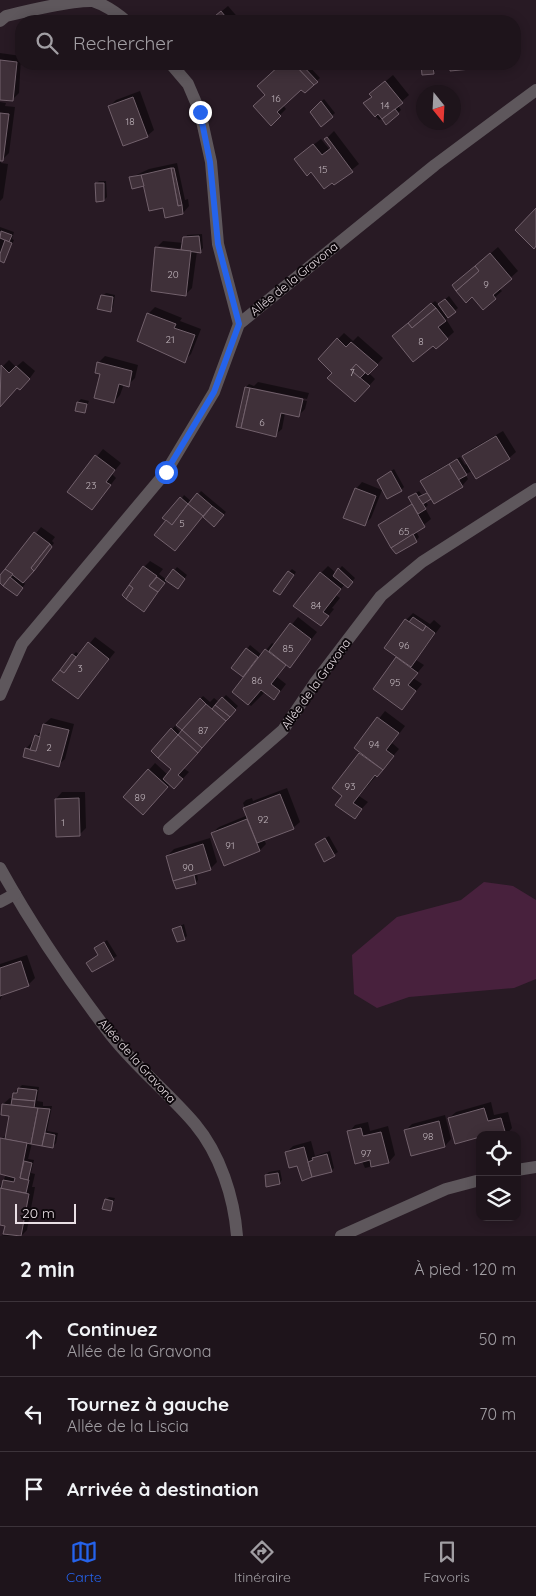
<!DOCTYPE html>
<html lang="fr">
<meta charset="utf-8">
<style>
body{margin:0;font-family:Quicksand,sans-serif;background:#261d24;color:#f1f3f6}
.controls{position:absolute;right:15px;bottom:15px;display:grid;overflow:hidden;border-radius:10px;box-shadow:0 2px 12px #0003}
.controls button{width:45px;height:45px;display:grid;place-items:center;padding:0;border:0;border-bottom:1px solid #3c333a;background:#1e141b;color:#f1f3f6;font:25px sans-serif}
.compass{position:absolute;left:416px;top:85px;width:45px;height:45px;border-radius:50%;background:#1e141b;box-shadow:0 2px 12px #0003;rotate:162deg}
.scale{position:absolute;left:15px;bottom:12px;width:61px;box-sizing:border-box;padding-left:5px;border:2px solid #e9dfe5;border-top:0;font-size:14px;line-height:18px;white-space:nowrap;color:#e9dfe5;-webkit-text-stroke:4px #0d070b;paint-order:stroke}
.stop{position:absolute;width:15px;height:15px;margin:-11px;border:4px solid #2563eb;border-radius:50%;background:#fff}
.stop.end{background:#2563eb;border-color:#fff;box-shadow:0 1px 5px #0008}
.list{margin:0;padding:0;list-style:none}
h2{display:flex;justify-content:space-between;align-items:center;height:65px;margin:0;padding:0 20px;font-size:21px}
h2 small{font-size:16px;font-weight:400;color:#a19ea3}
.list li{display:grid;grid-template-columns:32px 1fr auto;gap:15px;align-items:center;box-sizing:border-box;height:75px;padding:0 20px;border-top:1px solid #3c333a}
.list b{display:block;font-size:19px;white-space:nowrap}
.list p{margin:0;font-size:16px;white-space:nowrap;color:#a19ea3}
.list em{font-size:16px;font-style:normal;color:#a19ea3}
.icon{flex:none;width:28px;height:28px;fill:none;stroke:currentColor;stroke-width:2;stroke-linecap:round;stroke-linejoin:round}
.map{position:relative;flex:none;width:536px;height:1236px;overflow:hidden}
.search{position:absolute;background:#1e141b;box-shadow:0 2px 12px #0003;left:15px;right:15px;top:15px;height:55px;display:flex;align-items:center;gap:12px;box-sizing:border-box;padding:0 18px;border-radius:20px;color:#a19ea3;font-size:19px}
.sheet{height:290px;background:#1e141b}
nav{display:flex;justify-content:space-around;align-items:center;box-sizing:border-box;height:70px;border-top:1px solid #3c333a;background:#1e141b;font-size:14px;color:#a19ea3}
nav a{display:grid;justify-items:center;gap:2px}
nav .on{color:#2563eb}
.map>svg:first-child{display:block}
</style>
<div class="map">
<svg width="536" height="1236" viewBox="0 0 536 1236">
<rect width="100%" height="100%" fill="#281a24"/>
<polygon fill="#48213d" points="484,882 513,886 536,900 536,979 514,988 409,997 377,1008 354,994 352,955 397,917 461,900"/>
<g fill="#0007">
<polygon points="228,6 241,21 210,21"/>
<polygon points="0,53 21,56 19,93 12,100 0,99"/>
<polygon points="229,64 240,64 234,69"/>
<polygon points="283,64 307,64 320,78 313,84 300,88 283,105 286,109 271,124 265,80"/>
<polygon points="423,64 474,64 474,65 471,68 452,69 451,64 439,65 433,73 423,73"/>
<polygon points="393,75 409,95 398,105 401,110 398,113 379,120 365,103 373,96 371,94"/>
<polygon points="140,91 154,130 147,136 110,106 116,100"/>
<polygon points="324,99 335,113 321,125 311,112"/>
<polygon points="0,102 6,103 5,106 15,107 9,153 1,161 1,163 8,164 3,198 0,201"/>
<polygon points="334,131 359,164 334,184 295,159 321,139 329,149 332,147 326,139"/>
<polygon points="177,163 185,200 188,199 189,206 183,213 164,207 144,185 130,178 149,169"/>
<polygon points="99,181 106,181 107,197 104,200 96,184"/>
<polygon points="0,227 14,232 12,239 14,240 4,262 0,260"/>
<polygon points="202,234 203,248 200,251 197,251 192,288 185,295 153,290 156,247 183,252 183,249 158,246 163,241 184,243 187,235"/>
<polygon points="498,247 518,271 499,288 502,291 483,308 483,260"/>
<polygon points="106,293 115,295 113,307 110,311 103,296"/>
<polygon points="449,296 458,308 446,319 454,332 436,348 433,344 394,336 435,301 439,305"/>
<polygon points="155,307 182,318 180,321 201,329 191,354 184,361 148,314"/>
<polygon points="344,333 353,341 358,336 383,358 369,373 375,379 362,394 334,373 338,339"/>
<polygon points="105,356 138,365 135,378 128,385 124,384 120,395 114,402 98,363"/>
<polygon points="9,360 16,367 23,361 35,371 27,382 18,386 0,405 0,369"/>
<polygon points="258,382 309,393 307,399 254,388 254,390 307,401 305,409 298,416 285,413 282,429 275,435 237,426 246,387 249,384 254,386"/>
<polygon points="81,399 89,401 84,412 77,410 78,402"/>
<polygon points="503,431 516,452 509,458 465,474 468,479 462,486 425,501 428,505 425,508 431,519 416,531 419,537 416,541 380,525 413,503 410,498 413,495 419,491 422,495 428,492 422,482 428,475 460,457 465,465 468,463 464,457 470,450"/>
<polygon points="103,449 121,463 112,474 116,478 92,509 69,491"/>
<polygon points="394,469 404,487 401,490 378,480"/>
<polygon points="362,482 382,490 371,518 365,524 356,489"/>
<polygon points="201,491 226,512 214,525 203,516 181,543 168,520 184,495 192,502"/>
<polygon points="41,527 55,537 52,541 54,543 23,582 25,584 19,592 0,581 0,577"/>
<polygon points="150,561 163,569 159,574 167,580 177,567 187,575 180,585 167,580 143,611 144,567"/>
<polygon points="328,566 336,573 342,566 355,578 348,586 345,584 336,595 340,598 332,608 334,609 321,625 321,573"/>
<polygon points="292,569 296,572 283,591 289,572"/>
<polygon points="413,613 430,624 434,620 441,626 416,660 424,665 413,678 422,684 402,708 374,689 398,656 406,620"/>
<polygon points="298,617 317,632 296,659 287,664 277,677 286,684 280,692 274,699 265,692 251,706 234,692 248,673 243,676 233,668 250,645 262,655 272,643 275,645"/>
<polygon points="95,637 115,652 78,698 54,680 73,655 76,652 80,655"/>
<polygon points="226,695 238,706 183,768 189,772 174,788 170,784 149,806 149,770 155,763 168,775 173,769 153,751 175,726 181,733 184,730 177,724 203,696 210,702 214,698 219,702"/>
<polygon points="385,711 405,726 392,743 399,749 359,796 368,802 354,817 344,795 333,788 361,752 356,748"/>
<polygon points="51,718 74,724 65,759 58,765 26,749 39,733 42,734 44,724"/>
<polygon points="287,788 300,822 293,828 264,839 266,844 260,850 212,833 219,827 248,815 243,803 246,800 252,798 253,801"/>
<polygon points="62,792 85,792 86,828 79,835 56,799"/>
<polygon points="329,836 338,852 325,860 319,842"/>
<polygon points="210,838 217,862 210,869 197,873 198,880 195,883 177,888 167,856 174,849"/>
<polygon points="184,924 187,936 184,939 174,929"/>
<polygon points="107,940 117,956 92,970 99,954 99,946"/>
<polygon points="27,955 35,978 28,985 3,994 0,1000 0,964"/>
<polygon points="22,1085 39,1087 37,1101 43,1102 43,1106 52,1106 47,1131 58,1133 56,1143 53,1146 32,1143 28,1159 34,1160 31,1173 35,1174 32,1187 35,1187 27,1230 21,1236 1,1236 4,1235 6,1225 0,1224 0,1187 6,1175 0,1173 0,1148 2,1139 7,1133 11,1115 3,1104 10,1098 14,1098 14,1093"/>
<polygon points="491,1102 494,1115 508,1112 512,1128 506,1135 449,1118 456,1112"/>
<polygon points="445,1115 451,1139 445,1146 412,1154 405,1131 412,1124"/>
<polygon points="368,1122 370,1131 388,1126 395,1155 389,1162 365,1168 349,1132 355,1125"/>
<polygon points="311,1141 315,1156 330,1151 334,1168 331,1171 302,1179 298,1164 287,1152 293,1146"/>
<polygon points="280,1170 282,1180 279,1183 266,1175 269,1172"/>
<polygon points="109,1197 115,1198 110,1210 106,1200"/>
</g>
<g fill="#3f3039" stroke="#72616c">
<polygon points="221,11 229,21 209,21"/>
<polygon points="0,60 17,62 13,101 0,100"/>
<polygon points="286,64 294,64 314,85 305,93 301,90 277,112 281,116 271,126 253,106 265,95 257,86 280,65 282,68"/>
<polygon points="297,64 301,64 318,82 314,85 295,65"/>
<polygon points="421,64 471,64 433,67 434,74 422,75"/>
<polygon points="471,64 471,69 450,71 450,65"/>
<polygon points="385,81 403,103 382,119 378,114 375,117 363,103 372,97 369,94"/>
<polygon points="133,97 148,137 123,146 108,106"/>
<polygon points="321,101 333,117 321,127 310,112"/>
<polygon points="395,109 399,114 386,125 382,119"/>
<polygon points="0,113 9,114 3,161 0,161"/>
<polygon points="327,137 353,172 334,185 332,183 324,189 311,172 307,176 294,159 313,144 322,155 331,148 324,139"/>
<polygon points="171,168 174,168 182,205 178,206"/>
<polygon points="171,168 178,206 182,205 183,214 165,218 163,208 149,211 141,175"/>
<polygon points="141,175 144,186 132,189 129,177"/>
<polygon points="95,183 104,183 104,201 96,202"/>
<polygon points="536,208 536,246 534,249 515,230"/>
<polygon points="1,231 12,235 9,242 0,238"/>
<polygon points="199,236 201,253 181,250 183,237"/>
<polygon points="5,240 12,243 4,263 0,261 0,254"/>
<polygon points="155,247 191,251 186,296 151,291"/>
<polygon points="490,253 512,279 493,295 496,299 483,310 472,297 466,303 456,291 479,271 475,266"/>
<polygon points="475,266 479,271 456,291 452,285"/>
<polygon points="101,295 113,297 111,312 97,309"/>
<polygon points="445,299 456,312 448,318 438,304"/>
<polygon points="431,303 436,308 412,328 408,323"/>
<polygon points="436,308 446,321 438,327 448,339 436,349 433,346 413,362 392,336 408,323 412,328"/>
<polygon points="147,313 176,324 174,328 195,335 185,363 137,341"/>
<polygon points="337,338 346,347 351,342 378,365 368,375 356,364 351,370 370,386 355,402 327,378 332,373 318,359"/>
<polygon points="97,362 132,371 129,387 119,384 114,403 94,398 100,374 95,373"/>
<polygon points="356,364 365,373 360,378 351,370"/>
<polygon points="1,365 9,373 16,366 30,379 20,390 17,388 0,407"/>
<polygon points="245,387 250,388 241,428 236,427"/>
<polygon points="250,388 303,399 299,417 281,413 276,437 241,428"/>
<polygon points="77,402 87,404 85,413 75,411"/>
<polygon points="496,436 510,459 476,479 462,456"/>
<polygon points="95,455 115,470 106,482 111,485 92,510 67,492"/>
<polygon points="457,459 467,475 458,480 449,464"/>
<polygon points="449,464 463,487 434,504 420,481"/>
<polygon points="391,471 402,491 387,499 377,480"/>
<polygon points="355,488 376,496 365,526 343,518"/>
<polygon points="197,493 212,506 203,516 188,504"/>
<polygon points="416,493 426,509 418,514 408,497"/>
<polygon points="427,493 431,499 423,504 418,497"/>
<polygon points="180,497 188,504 172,525 162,518"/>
<polygon points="188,504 203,516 175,551 154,535 166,520 172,525"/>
<polygon points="412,504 425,527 391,548 378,525"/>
<polygon points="212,506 224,515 214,527 203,517"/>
<polygon points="34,532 50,544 31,568 34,571 23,583 5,569"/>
<polygon points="413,534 417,542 396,554 391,548"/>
<polygon points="50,544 52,547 34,571 31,568"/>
<polygon points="143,566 157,576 149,586 158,592 144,612 126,599 133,588 129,585"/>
<polygon points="338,568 353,582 348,588 333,576"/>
<polygon points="5,569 13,574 3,586 0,583 0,575"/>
<polygon points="173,569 185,579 178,589 165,580"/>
<polygon points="288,571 294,575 280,595 273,591"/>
<polygon points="320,572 341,589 323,612 329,616 321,626 293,606"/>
<polygon points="10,577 23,588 17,596 3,586"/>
<polygon points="157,577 165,583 158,592 149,586"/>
<polygon points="129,585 133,588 126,599 122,595"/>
<polygon points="413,617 426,626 423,631 409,622"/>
<polygon points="405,619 423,631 426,626 435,633 411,667 384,648"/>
<polygon points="290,623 311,639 290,668 269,651"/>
<polygon points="88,642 109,659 78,699 52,680 60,670 64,673"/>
<polygon points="246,648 258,657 243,677 231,668"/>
<polygon points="265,649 286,665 271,684 280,691 274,700 261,690 248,705 232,692"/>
<polygon points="72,654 76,657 64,673 60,670"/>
<polygon points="396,657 418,673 408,685 416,691 402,710 373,689"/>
<polygon points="222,697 236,710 230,717 215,705"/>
<polygon points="200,698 206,704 182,730 176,725"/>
<polygon points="206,704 226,721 202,748 182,730"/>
<polygon points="215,705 230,717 226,721 212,709"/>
<polygon points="377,717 399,733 386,750 394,756 383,770 354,748"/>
<polygon points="43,724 69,730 59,767 23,757 25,748 36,751"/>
<polygon points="171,728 178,735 158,758 151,751"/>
<polygon points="182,730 202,748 198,753 178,735"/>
<polygon points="35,735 40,737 36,751 30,750"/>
<polygon points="178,735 198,753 178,775 183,779 174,789 163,779 171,769 158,758"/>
<polygon points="359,753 383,770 377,777 375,775 353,803 362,809 355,819 335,805 342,796 332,788"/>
<polygon points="148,769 168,787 143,815 123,797"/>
<polygon points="280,794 294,829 257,843 243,808"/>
<polygon points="79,798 80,836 56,837 55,799"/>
<polygon points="247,819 260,851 224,866 211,833"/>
<polygon points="325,838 335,856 324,862 315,844"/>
<polygon points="203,844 211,870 173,881 166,856"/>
<polygon points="194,875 196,884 176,889 173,881"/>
<polygon points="181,926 185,940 177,942 172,929"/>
<polygon points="104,942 114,960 92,972 86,963 98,955 94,948"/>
<polygon points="21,961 29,986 0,996 0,968"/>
<polygon points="18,1088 37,1090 35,1101 12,1099 13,1093 17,1093"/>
<polygon points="12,1099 35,1101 34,1108 11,1105"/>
<polygon points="2,1104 38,1108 31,1144 5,1139 9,1116 1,1115"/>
<polygon points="38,1108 50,1109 42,1146 31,1144"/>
<polygon points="484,1108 488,1121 501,1118 506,1135 480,1135 480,1137 455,1144 448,1118"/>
<polygon points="439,1121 445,1147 411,1156 404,1130"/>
<polygon points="361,1128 363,1136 381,1132 389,1163 371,1167 370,1160 355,1164 347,1131"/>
<polygon points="45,1133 55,1135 53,1148 42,1146"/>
<polygon points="0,1138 27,1143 20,1178 29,1180 26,1193 1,1189 3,1180 14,1182 15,1178 0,1174"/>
<polygon points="304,1147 312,1177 302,1181 297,1166 289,1168 285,1152"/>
<polygon points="327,1154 332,1172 312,1177 308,1162 313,1160 312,1158"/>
<polygon points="24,1161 32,1163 28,1180 20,1178"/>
<polygon points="278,1173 280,1184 266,1187 265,1175"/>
<polygon points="0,1188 29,1194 21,1236 3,1234 5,1226 0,1225"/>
<polygon points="105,1199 113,1201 111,1211 102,1209"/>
</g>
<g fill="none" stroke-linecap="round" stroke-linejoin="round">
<g stroke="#5e575c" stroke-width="12">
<path d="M0 21 6 16C26 11 74 0 93 1 105 5 117 13 126 21"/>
<polyline points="171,64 188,84 200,112 211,162 218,244 239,324"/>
<polyline points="0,695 22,644 166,472 214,392 239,324 435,165 536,90"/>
<polyline points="169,829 283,730 314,684 381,596 422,562 536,489"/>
<path d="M0 868C31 924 68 979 107 1030 132 1064 167 1091 195 1124 220 1154 234 1197 237 1236"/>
<polyline points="0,902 15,894"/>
<polyline points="517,1170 536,1167"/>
<polyline points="341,1236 446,1189 480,1180"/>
</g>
</g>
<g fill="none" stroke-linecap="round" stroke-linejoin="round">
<polyline stroke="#2563eb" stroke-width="6" points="166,472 214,392 239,324 218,244 210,162 200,112"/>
</g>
<g text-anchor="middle" stroke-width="4" stroke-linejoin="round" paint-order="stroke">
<g font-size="10" fill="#beb3ba">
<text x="276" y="102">16</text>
<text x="385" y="109">14</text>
<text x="130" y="125">18</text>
<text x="323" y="173">15</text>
<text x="173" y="278">20</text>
<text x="486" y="288">9</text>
<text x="170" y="343">21</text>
<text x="421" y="345">8</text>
<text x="352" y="376">7</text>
<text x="262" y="426">6</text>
<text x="91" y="489">23</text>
<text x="182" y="527">5</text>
<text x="404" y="535">65</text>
<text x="316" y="609">84</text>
<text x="404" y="649">96</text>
<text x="288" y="652">85</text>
<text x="80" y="672">3</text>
<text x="257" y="684">86</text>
<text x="395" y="686">95</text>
<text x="203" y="734">87</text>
<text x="374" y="748">94</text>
<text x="49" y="751">2</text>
<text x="350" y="790">93</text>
<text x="140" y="801">89</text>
<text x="263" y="823">92</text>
<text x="63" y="826">1</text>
<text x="230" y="849">91</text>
<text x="188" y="871">90</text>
<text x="428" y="1140">98</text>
<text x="366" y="1157">97</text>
</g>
<g font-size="12" fill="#e9dfe5" stroke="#0d070b">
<text transform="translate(294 279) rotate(-39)" y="4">Allée de la Gravona</text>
<text transform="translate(316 684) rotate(-54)" y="4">Allée de la Gravona</text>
<text transform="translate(137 1061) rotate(48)" y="4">Allée de la Gravona</text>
</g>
</g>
</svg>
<div class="controls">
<button><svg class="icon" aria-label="locate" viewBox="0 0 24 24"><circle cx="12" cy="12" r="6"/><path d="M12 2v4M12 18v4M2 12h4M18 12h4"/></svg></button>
<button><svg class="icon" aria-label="layers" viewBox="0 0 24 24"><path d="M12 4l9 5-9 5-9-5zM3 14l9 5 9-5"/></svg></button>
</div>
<svg class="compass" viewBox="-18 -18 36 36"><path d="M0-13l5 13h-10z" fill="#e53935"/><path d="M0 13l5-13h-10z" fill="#a19ea3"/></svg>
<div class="scale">20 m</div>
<div class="stop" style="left:166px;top:472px"></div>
<div class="stop end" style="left:200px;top:112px"></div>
<div class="search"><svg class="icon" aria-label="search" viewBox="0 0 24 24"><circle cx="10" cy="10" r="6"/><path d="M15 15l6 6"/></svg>Rechercher</div>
</div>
<section class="sheet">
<h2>2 min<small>À pied · 120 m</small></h2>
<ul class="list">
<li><svg class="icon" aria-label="ahead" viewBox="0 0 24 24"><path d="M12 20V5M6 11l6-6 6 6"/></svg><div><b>Continuez</b><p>Allée de la Gravona</p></div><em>50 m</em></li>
<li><svg class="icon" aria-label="left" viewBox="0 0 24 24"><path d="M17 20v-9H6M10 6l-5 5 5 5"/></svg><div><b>Tournez à gauche</b><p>Allée de la Liscia</p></div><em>70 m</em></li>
<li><svg class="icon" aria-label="arrive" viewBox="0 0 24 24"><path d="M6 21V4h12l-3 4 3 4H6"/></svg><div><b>Arrivée à destination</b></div></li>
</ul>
</section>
<nav>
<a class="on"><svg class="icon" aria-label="map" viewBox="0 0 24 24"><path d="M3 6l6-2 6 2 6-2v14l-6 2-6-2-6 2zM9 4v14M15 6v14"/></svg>Carte</a>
<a><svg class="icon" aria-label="directions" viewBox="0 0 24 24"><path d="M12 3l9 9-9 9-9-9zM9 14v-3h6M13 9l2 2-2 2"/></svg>Itinéraire</a>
<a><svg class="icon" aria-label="saved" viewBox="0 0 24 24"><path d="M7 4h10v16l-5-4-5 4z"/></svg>Favoris</a>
</nav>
